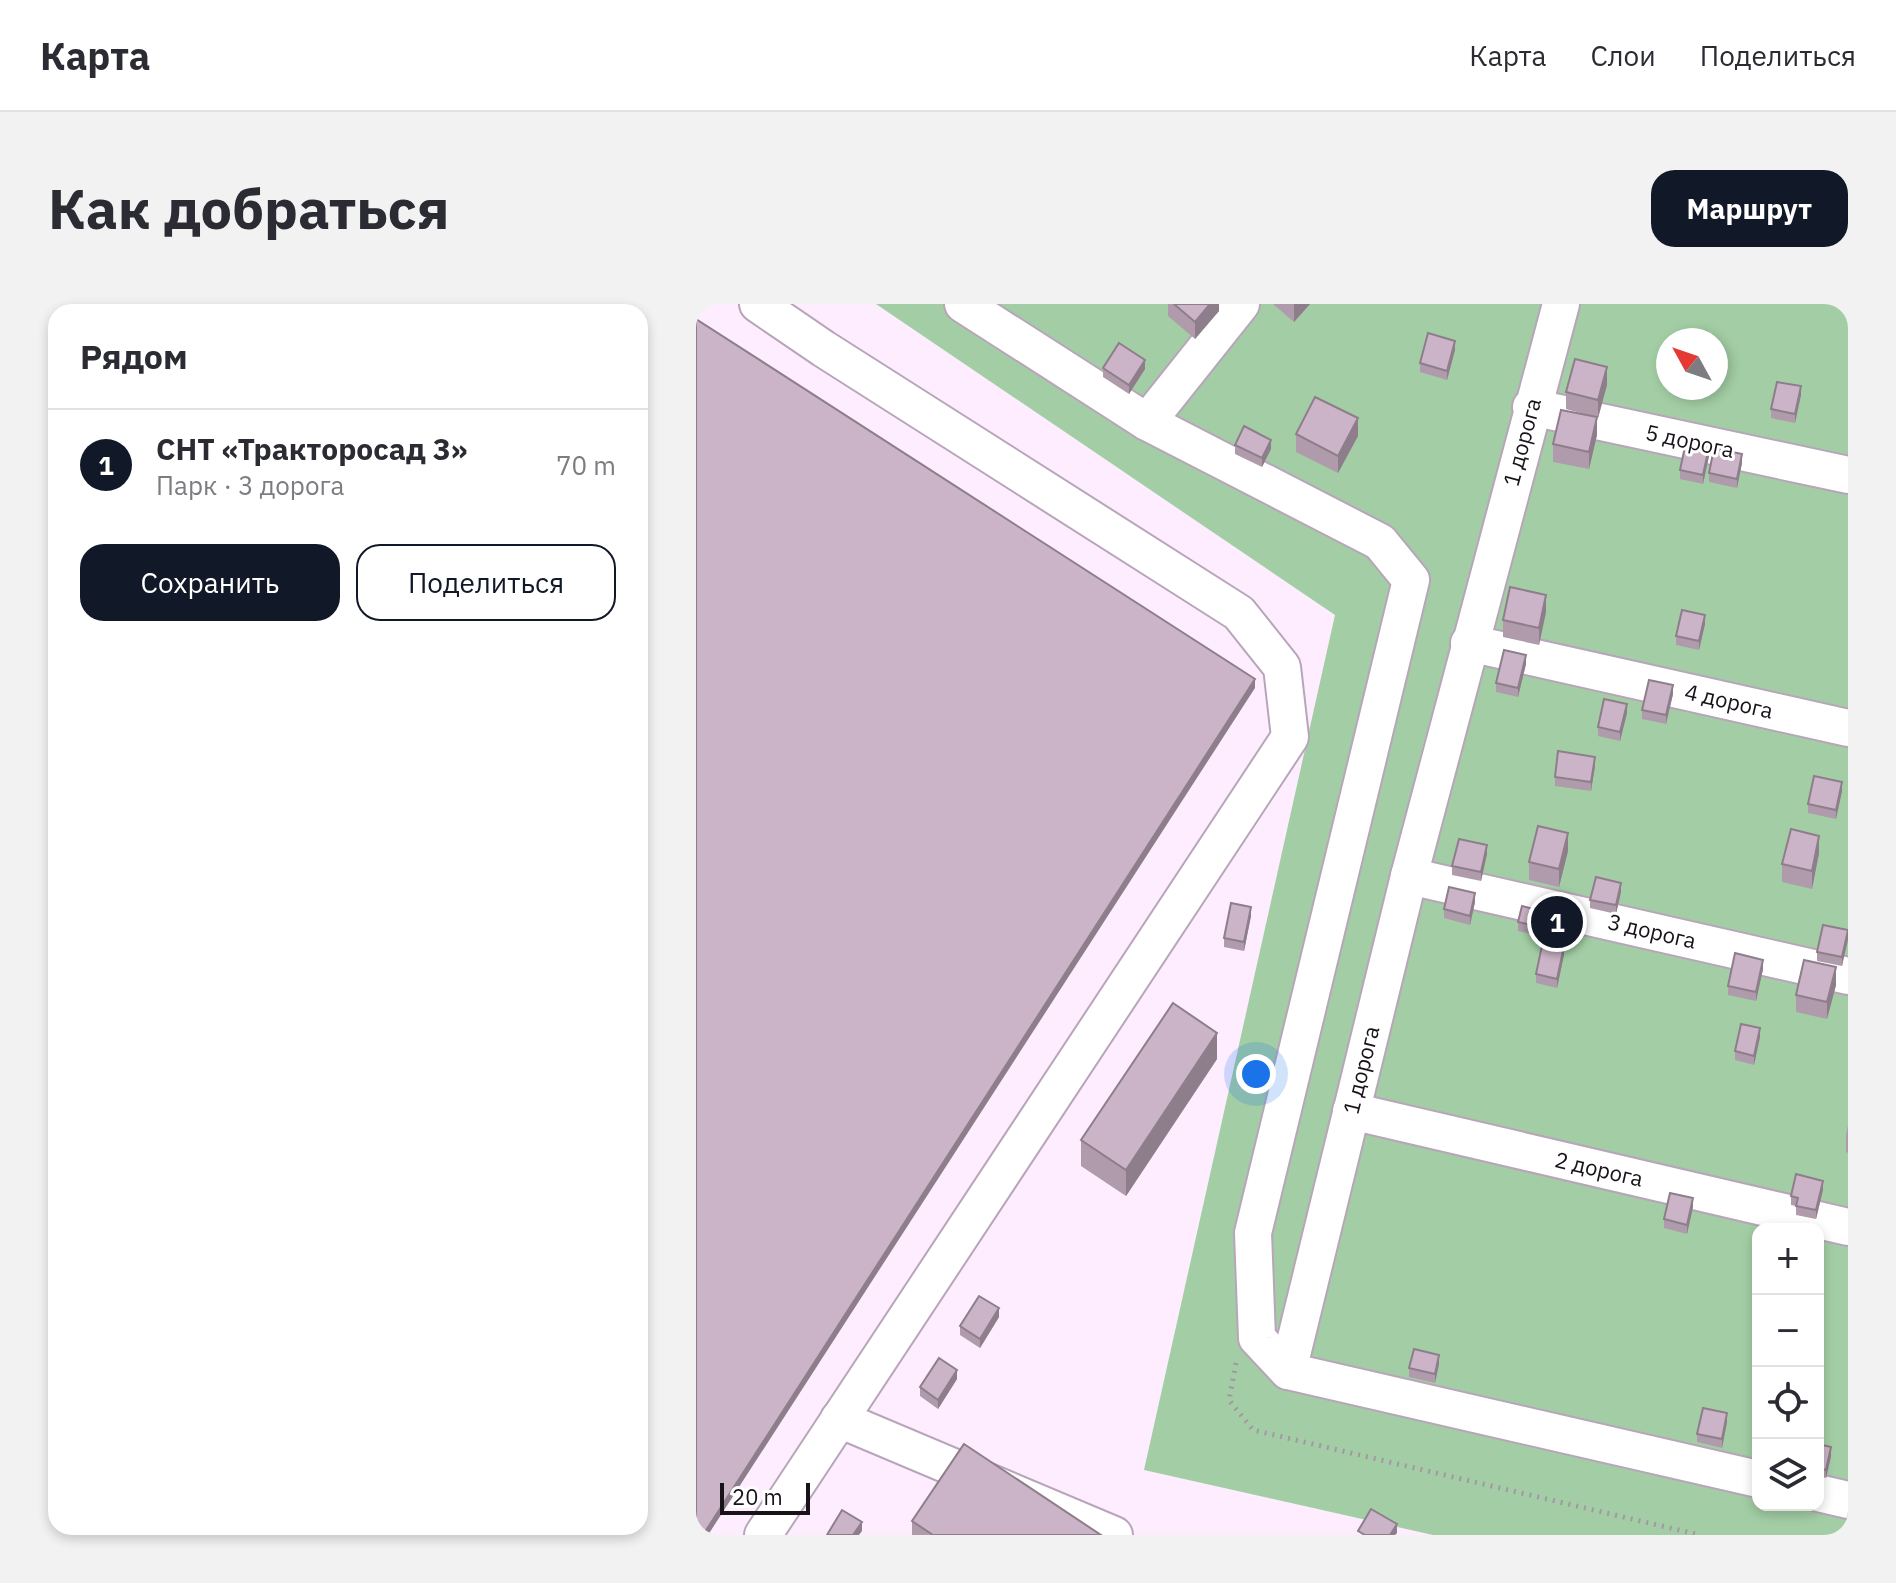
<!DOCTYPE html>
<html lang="ru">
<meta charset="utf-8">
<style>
body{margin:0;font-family:"IBM Plex Sans",sans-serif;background:#f2f2f3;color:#2b2b33}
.controls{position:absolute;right:24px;bottom:24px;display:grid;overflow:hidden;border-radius:16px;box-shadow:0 4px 12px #0003}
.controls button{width:72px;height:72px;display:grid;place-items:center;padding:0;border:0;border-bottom:2px solid #e1e1e2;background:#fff;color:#2b2b33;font:40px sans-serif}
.compass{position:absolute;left:960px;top:24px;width:72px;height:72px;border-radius:50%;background:#fff;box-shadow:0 4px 12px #0003;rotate:310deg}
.scale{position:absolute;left:24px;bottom:20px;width:90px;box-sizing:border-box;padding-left:8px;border:4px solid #181219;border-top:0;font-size:22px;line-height:28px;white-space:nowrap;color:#181219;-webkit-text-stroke:6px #fff;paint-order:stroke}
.you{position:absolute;left:560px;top:770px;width:28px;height:28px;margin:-20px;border:6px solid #fff;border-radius:50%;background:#1a73e8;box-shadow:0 0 0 12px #1a73e833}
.badge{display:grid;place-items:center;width:52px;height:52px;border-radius:50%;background:#111827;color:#fff;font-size:26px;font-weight:700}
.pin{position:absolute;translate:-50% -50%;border:4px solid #fff;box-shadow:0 2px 8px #0006}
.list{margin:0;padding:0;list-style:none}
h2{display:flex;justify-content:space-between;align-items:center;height:104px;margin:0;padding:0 32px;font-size:34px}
h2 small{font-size:26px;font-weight:400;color:#7c7c81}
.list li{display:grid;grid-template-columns:52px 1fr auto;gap:24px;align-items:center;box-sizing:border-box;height:112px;padding:0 32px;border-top:2px solid #e1e1e2}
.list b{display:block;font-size:30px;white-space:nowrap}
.list p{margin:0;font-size:26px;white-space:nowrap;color:#7c7c81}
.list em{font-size:26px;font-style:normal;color:#7c7c81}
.actions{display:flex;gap:16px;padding:24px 32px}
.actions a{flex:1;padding:18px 0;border:2px solid #111827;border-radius:24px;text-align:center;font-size:28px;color:#111827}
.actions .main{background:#111827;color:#fff}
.icon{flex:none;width:44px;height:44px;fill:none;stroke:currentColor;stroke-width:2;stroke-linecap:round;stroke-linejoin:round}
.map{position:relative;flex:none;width:1152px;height:1231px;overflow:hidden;border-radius:24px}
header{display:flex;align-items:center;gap:48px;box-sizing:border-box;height:112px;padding:0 40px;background:#fff;border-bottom:2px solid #e1e1e2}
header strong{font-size:38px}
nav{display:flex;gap:44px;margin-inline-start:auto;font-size:28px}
.intro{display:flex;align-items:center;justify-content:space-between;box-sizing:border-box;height:192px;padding:0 48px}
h1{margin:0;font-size:56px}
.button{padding:20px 36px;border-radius:24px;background:#111827;color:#fff;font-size:28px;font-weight:700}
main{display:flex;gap:48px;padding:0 48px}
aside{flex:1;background:#fff;border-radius:24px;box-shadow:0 4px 12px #0003}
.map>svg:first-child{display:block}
</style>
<header>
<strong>Карта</strong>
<nav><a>Карта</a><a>Слои</a><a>Поделиться</a></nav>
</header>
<div class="intro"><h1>Как добраться</h1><a class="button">Маршрут</a></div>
<main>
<aside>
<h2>Рядом<small></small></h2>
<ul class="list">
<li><span class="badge">1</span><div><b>СНТ «Тракторосад 3»</b><p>Парк · 3 дорога</p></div><em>70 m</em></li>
</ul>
<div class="actions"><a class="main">Сохранить</a><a>Поделиться</a></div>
</aside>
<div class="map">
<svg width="1152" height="1231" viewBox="0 0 1152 1231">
<rect width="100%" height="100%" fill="#fdedff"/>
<path fill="#a3cea5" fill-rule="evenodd" d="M180 0H1152V1231H737L448 1166 639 311ZM972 36H1020V84H972ZM1062 925H1122V1201H1062Z"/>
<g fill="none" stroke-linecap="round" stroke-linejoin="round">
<g stroke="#b8a5ba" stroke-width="40">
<g id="minor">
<polyline points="62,0 128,45 543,309 586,363 594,433 67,1231"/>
<polyline points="267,0 451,118 684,238 715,276 557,929 561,1034 592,1067"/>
<polyline points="865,0 713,572 592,1067 1062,1175"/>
<polyline points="835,103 1152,171"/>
<polyline points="451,118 545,0"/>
<polyline points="773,339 1152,424"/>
<polyline points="713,572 1152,672"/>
<polyline points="655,807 1152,923"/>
<polyline points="143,1115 418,1231"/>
<polyline points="1122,1189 1152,1196"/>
</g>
</g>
<polyline stroke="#a497a5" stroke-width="5" stroke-dasharray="2 6" stroke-linecap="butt" points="540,1059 533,1096 557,1126 1004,1231"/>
<use href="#minor" stroke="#fff" stroke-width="36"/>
</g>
<g fill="#af9bab">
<polygon points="472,0 523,0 523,7 499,35 472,12"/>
<polygon points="577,0 614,0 598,18"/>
<polygon points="759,46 751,76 724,68 724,59"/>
<polygon points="407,64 449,65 433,90 407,73"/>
<polygon points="911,81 902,114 901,113 901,131 893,165 857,158 857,140 894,112 870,105 870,88"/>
<polygon points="1105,91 1099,119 1075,114 1075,105"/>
<polygon points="600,130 662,132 642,169 600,148"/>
<polygon points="539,141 575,145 566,163 539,150"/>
<polygon points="1013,152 1007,180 984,175 984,166"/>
<polygon points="1046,159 1041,184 1013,178 1013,169"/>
<polygon points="850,308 843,341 807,333 807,316"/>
<polygon points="1009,320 1003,346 980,341 980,332"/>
<polygon points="830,360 822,393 800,388 800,379"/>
<polygon points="977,390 970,420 946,415 946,406"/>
<polygon points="931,409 924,437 902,432 902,423"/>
<polygon points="899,462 895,487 859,482 859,473"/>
<polygon points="1146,487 1140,515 1112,509 1112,500"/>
<polygon points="872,547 863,583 833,576 833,558"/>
<polygon points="1123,549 1116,585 1086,578 1086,560"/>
<polygon points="791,550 785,577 756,571 756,562"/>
<polygon points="925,588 920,610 894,604 894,596"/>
<polygon points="779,598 774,621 748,614 748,605"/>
<polygon points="555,612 548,647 528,643 528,634"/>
<polygon points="853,617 849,633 822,627 822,618"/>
<polygon points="1152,626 1146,662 1121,657 1121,648"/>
<polygon points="868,651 861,684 840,679 840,670"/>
<polygon points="1067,665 1060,697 1032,691 1032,682"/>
<polygon points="1140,681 1131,715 1100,708 1100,691"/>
<polygon points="1064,733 1058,761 1039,756 1039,747"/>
<polygon points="521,755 430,892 385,862 385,836"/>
<polygon points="1152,821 1152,849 1150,848 1150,831"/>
<polygon points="1127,886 1120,915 1100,911 1100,902 1095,901 1095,892"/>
<polygon points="997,903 991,930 968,924 968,915"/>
<polygon points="303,1013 284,1044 264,1031 264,1022"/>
<polygon points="743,1060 739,1079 713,1073 713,1064"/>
<polygon points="261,1075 242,1105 224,1092 224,1083"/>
<polygon points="1031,1118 1026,1144 1001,1138 1001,1130"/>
<polygon points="1062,1124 1062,1153 1060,1152 1060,1135"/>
<polygon points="1122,1140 1135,1152 1130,1174 1122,1172"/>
<polygon points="216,1217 405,1231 216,1231"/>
</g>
<g fill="#8e7e8b">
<polygon points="514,0 523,0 523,7 499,35 499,18"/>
<polygon points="598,0 614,0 598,18"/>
<polygon points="759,37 759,46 751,76 751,67"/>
<polygon points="449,56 449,65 433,90 433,81"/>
<polygon points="911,63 911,81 902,114 902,96"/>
<polygon points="1105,82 1105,91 1099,119 1099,110"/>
<polygon points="901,113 901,131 893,165 893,148"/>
<polygon points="662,114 662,132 642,169 642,152"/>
<polygon points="575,136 575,145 566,163 566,154"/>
<polygon points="1013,143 1013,152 1007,180 1007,171"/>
<polygon points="1046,150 1046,159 1041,184 1041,175"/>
<polygon points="850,291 850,308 843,341 843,324"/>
<polygon points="1009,311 1009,320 1003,346 1003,337"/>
<polygon points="830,351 830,360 822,393 822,384"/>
<polygon points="559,375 559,384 12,1231 7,1231"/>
<polygon points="977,381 977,390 970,420 970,411"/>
<polygon points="931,400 931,409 924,437 924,428"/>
<polygon points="899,453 899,462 895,487 895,478"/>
<polygon points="1146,478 1146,487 1140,515 1140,506"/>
<polygon points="872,529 872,547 863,583 863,565"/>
<polygon points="1123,532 1123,549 1116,585 1116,567"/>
<polygon points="791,541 791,550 785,577 785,568"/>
<polygon points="925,579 925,588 920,610 920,601"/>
<polygon points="779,589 779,598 774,621 774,612"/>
<polygon points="555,603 555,612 548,647 548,638"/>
<polygon points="853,609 853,617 849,633 849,624"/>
<polygon points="1152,627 1152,636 1146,662 1146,653"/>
<polygon points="868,642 868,651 861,684 861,675"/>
<polygon points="1067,656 1067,665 1060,697 1060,688"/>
<polygon points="1140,663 1140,681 1131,715 1131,698"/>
<polygon points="1064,724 1064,733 1058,761 1058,752"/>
<polygon points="521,729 521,755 430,892 430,866"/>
<polygon points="1127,877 1127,886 1120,915 1120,906"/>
<polygon points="997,894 997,903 991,930 991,921"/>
<polygon points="303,1004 303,1013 284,1044 284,1035"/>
<polygon points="743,1051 743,1060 739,1079 739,1070"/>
<polygon points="261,1066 261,1075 242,1105 242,1096"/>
<polygon points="1031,1109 1031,1118 1026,1144 1026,1135"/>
<polygon points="1135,1143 1135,1152 1130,1174 1130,1166"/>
<polygon points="166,1218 166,1227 163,1231 157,1231"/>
<polygon points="701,1220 701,1229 699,1231 694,1231"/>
</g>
<g fill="#cbb4c7" stroke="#8e7e8b" stroke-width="2">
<polygon points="478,0 514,0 499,18"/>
<polygon points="0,15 559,375 7,1231 0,1231"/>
<polygon points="732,29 759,37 751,67 724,59"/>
<polygon points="423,39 449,56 433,81 407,64"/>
<polygon points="879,55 911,63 902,96 870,88"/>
<polygon points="1081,78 1105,82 1099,110 1075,105"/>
<polygon points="619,93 662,114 642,152 600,130"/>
<polygon points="865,106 901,113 893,148 857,140"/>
<polygon points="548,122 575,136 566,154 539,141"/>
<polygon points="990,138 1013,143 1007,171 984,166"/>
<polygon points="1018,144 1046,150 1041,175 1013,169"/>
<polygon points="814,283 850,291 843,324 807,316"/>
<polygon points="986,306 1009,311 1003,337 980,332"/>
<polygon points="808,346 830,351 822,384 800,379"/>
<polygon points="953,376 977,381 970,411 946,406"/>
<polygon points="908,395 931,400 924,428 902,423"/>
<polygon points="862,447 899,453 895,478 859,473"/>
<polygon points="1118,472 1146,478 1140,506 1112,500"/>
<polygon points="842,522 872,529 863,565 833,558"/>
<polygon points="1095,525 1123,532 1116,567 1086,560"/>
<polygon points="763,535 791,541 785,568 756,562"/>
<polygon points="900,573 925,579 920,601 894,596"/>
<polygon points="753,583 779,589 774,612 748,605"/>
<polygon points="535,599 555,603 548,638 528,634"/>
<polygon points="826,602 853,609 849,624 822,618"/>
<polygon points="1127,621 1152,626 1146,653 1121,648"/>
<polygon points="847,637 868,642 861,675 840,670"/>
<polygon points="1039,649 1067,656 1060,688 1032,682"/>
<polygon points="1108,656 1140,663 1131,698 1100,691"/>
<polygon points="477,699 521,729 430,866 385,836"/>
<polygon points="1045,720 1064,724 1058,752 1039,747"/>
<polygon points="1100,870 1127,877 1120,906 1100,902 1102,894 1095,892"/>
<polygon points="974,889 997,894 991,921 968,915"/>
<polygon points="283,992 303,1004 284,1035 264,1022"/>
<polygon points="718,1045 743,1051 739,1070 713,1064"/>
<polygon points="243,1054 261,1066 242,1096 224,1083"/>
<polygon points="1007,1104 1031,1109 1026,1135 1001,1130"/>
<polygon points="268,1140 405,1231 237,1231 216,1217"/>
<polygon points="1122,1140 1135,1143 1130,1166 1122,1164"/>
<polygon points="675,1205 701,1220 694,1231 669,1231 662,1227"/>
<polygon points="146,1206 166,1218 157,1231 131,1231"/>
</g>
<g text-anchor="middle" stroke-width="6" stroke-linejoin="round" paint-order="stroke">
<g font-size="22" fill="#181219" stroke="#fff">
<text transform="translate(994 137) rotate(12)" y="8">5 дорога</text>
<text transform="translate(826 138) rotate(-75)" y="8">1 дорога</text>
<text transform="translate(1033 397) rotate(13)" y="8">4 дорога</text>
<text transform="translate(956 627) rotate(13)" y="8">3 дорога</text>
<text transform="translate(665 766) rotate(-76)" y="8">1 дорога</text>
<text transform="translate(903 865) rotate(13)" y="8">2 дорога</text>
</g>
</g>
</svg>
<div class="controls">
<button>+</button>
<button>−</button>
<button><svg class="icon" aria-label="locate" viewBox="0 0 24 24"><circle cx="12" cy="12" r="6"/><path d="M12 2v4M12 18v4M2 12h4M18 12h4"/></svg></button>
<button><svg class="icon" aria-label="layers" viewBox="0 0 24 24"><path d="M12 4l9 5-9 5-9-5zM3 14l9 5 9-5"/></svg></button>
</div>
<svg class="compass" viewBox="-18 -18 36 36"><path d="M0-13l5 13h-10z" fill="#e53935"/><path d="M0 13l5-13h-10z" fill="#7c7c81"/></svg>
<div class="scale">20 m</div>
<div class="you"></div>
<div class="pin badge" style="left:861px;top:618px">1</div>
</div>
</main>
